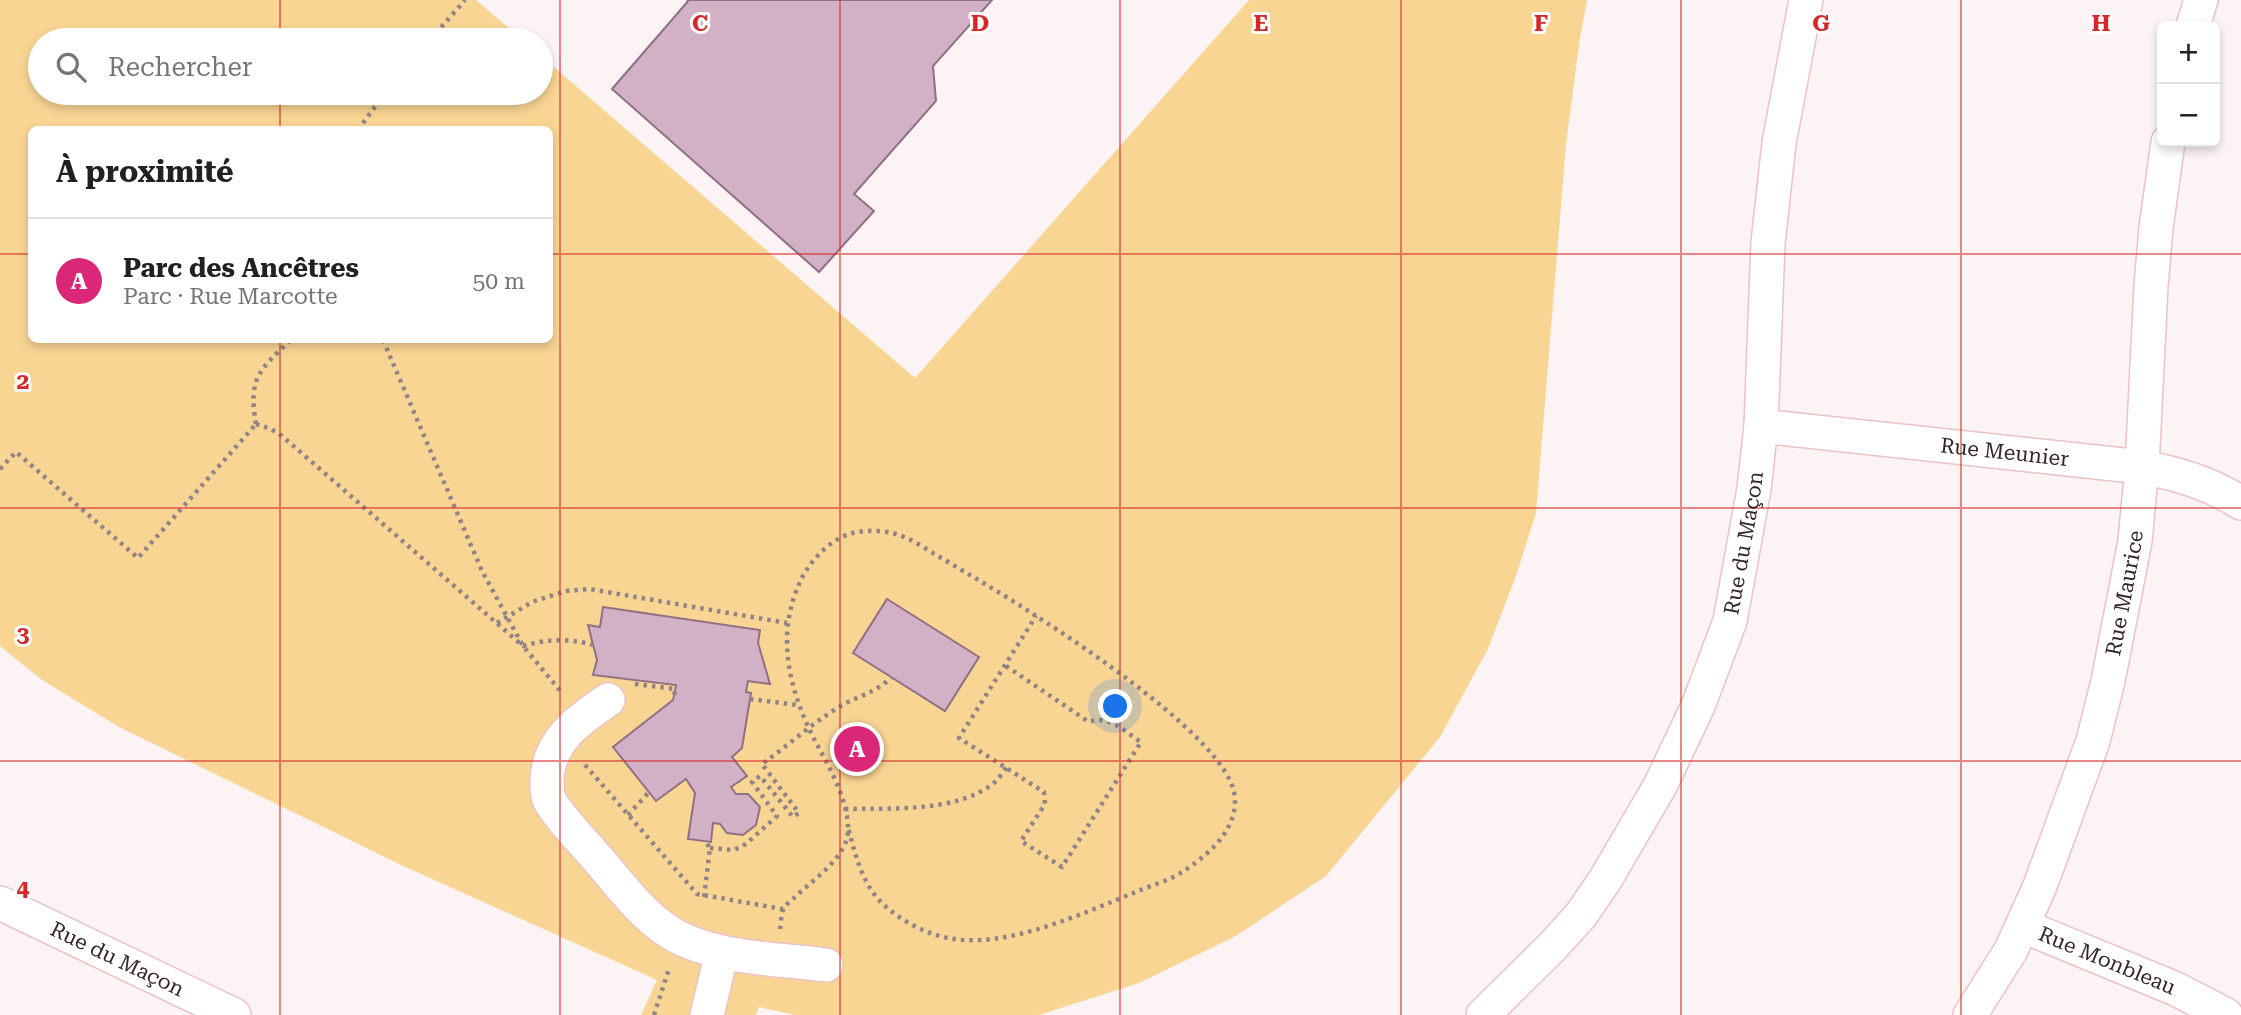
<!DOCTYPE html>
<html lang="fr">
<meta charset="utf-8">
<style>
body{margin:0;font-family:"Roboto Serif",serif;background:#f2f2f2;color:#202124}
.controls{position:absolute;right:21px;top:21px;display:grid;overflow:hidden;border-radius:10px;box-shadow:0 4px 10px #0003}
.controls button{width:63px;height:63px;display:grid;place-items:center;padding:0;border:0;border-bottom:2px solid #e0e0e0;background:#fff;color:#202124;font:35px sans-serif}
.you{position:absolute;left:1116px;top:707px;width:24px;height:24px;margin:-18px;border:5px solid #fff;border-radius:50%;background:#1a73e8;box-shadow:0 0 0 10px #1a73e833}
.badge{display:grid;place-items:center;width:46px;height:46px;border-radius:50%;background:#db2777;color:#fff;font-size:23px;font-weight:700}
.pin{position:absolute;translate:-50% -50%;border:4px solid #fff;box-shadow:0 2px 7px #0006}
.list{margin:0;padding:0;list-style:none}
h2{display:flex;justify-content:space-between;align-items:center;height:91px;margin:0;padding:0 28px;font-size:30px}
h2 small{font-size:23px;font-weight:400;color:#757577}
.list li{display:grid;grid-template-columns:46px 1fr auto;gap:21px;align-items:center;box-sizing:border-box;height:126px;padding:0 28px;border-top:2px solid #e0e0e0}
.list b{display:block;font-size:26px;white-space:nowrap}
.list p{margin:0;font-size:23px;white-space:nowrap;color:#757577}
.list em{font-size:23px;font-style:normal;color:#757577}
.icon{flex:none;width:38px;height:38px;fill:none;stroke:currentColor;stroke-width:2;stroke-linecap:round;stroke-linejoin:round}
.map{position:relative;flex:none;width:2241px;height:1015px;overflow:hidden}
.search{position:absolute;background:#fff;box-shadow:0 4px 10px #0003;left:28px;top:28px;width:525px;height:77px;display:flex;align-items:center;gap:18px;box-sizing:border-box;padding:0 24px;border-radius:38px;color:#757577;font-size:26px}
.panel{position:absolute;background:#fff;box-shadow:0 4px 10px #0003;left:28px;top:126px;width:525px;height:217px;border-radius:10px}
.map>svg:first-child{display:block}
</style>
<div class="map">
<svg width="2241" height="1015" viewBox="0 0 2241 1015">
<rect width="100%" height="100%" fill="#fcf3f4"/>
<path fill="#f9d594" fill-rule="evenodd" d="M0 0H476L523 40H40V93H541V56L915 378 1249 0H1587L1580 38 1566 144 1536 513 1516 576 1488 649 1440 737 1326 876 1236 936 1139 983 1039 1015H795L759 1007 756 1015H641L657 980 401 865 119 727 42 680 0 646ZM32 130H550V340H32Z"/>
<g fill="#d2b0c5" stroke="#907083" stroke-width="2">
<polygon points="689,0 992,0 933,66 936,101 854,194 874,211 819,272 612,89"/>
<polygon points="887,599 979,657 945,711 853,653"/>
<polygon points="603,607 760,630 758,643 770,684 748,681 746,692 751,693 742,748 732,757 747,776 731,787 736,794 748,794 760,807 756,825 743,835 727,833 720,824 713,823 711,842 688,839 695,793 686,779 656,801 613,747 673,700 676,685 593,675 597,660 588,625 600,627"/>
</g>
<g fill="none" stroke-linecap="round" stroke-linejoin="round">
<g stroke="#ecc2c4" stroke-width="36">
<g id="minor">
<polyline points="2193,26 2201,0"/>
<path id="s1" d="M1761 426 2142 467C2178 474 2210 483 2241 503"/>
<path d="M608 700C578 720 547 742 547 782 547 789 547 797 551 803 565 825 586 844 602 864 626 892 650 925 684 940 727 959 779 959 826 965"/>
<path id="s2" d="M0 903 234 1015"/>
<path id="s3" d="M2023 926 2176 989 2226 1015"/>
<polyline points="707,1015 722,952"/>
<path id="s4" d="M1483 1015 1552 947 1581 915 1605 880 1660 786 1698 706 1730 621 1754 489 1761 426 1768 243 1779 143 1806 0"/>
<path id="s5" d="M1970 1015 2011 950 2040 886 2093 741 2108 681 2135 541 2142 467 2151 286 2156 228 2168 142"/>
</g>
</g>
<g stroke="#918485" stroke-width="4.5" stroke-dasharray="3.5 5" stroke-linecap="butt">
<polyline points="687,0 688,1"/>
<polyline points="430,40 465,0"/>
<polyline points="358,130 385,93"/>
<polyline points="383,340 482,571 523,646 562,693"/>
<path d="M256 424 271 429 282 436 523 646C546 639 570 638 593 645"/>
<path d="M256 424C248 378 259 370 291 340"/>
<polyline points="0,469 16,452 138,558 256,424"/>
<polyline points="497,623 532,602 566,591 589,589 787,623"/>
<path d="M1006 666 1089 722C1108 714 1125 732 1141 742L1062 867 1021 841 1045 804 1044 792 959 738 1036 616"/>
<polyline points="635,684 675,689 674,697"/>
<polyline points="750,699 798,705"/>
<polyline points="585,765 697,894 783,909"/>
<path d="M845 809C891 808 958 813 995 782 1000 777 1005 770 1008 764"/>
<polyline points="628,815 649,792"/>
<path d="M710 848 734 850 746 844 777 816 752 782 760 776 793 817 799 813 762 764C789 745 819 717 848 702 867 693 875 692 892 677"/>
<polyline points="704,897 710,848 706,842"/>
<path d="M780 929C781 923 781 913 784 908 786 904 791 901 794 898 812 880 846 859 848 832 849 804 833 774 820 750 790 696 773 635 802 578 811 560 829 541 849 534 861 530 879 530 892 533 910 537 927 550 943 559 975 578 1006 596 1036 616 1083 646 1223 739 1234 792 1241 827 1209 855 1182 872 1169 881 1151 885 1136 892 1083 913 1005 950 948 938 923 933 896 918 879 900 861 880 855 853 848 827"/>
<polyline points="654,1015 669,969"/>
</g>
<use href="#minor" stroke="#fff" stroke-width="33"/>
</g>
<path fill="none" stroke="#d62828" stroke-width="2" stroke-opacity="0.55" d="M280 0V40M560 0V1015M840 0V1015M1120 0V1015M1401 0V1015M1681 0V1015M1961 0V1015M280 93V130M0 254H32M550 254H2241M280 340V1015M0 508H2241M0 761H2241"/>
<g text-anchor="middle" stroke-width="6" stroke-linejoin="round" paint-order="stroke">
<g font-size="21" fill="#352526" stroke="#fff">
<text dy="7" stroke="none"><textPath href="#s1" startOffset="245">Rue Meunier</textPath></text>
<text dy="7" stroke="none"><textPath href="#s4" startOffset="550">Rue du Maçon</textPath></text>
<text dy="7" stroke="none"><textPath href="#s5" startOffset="453">Rue Maurice</textPath></text>
<text dy="7" stroke="none"><textPath href="#s2" startOffset="130">Rue du Maçon</textPath></text>
<text dy="7" stroke="none"><textPath href="#s3" startOffset="91">Rue Monbleau</textPath></text>
</g>
</g>
<g font-size="23" text-anchor="middle" font-weight="bold" fill="#d62828" stroke="#fff" stroke-width="6" stroke-linejoin="round" paint-order="stroke">
<text x="700" y="31">C</text>
<text x="980" y="31">D</text>
<text x="1261" y="31">E</text>
<text x="1541" y="31">F</text>
<text x="1821" y="31">G</text>
<text x="2101" y="31">H</text>
<text x="23" y="389">2</text>
<text x="23" y="642">3</text>
<text x="23" y="896">4</text>
</g>
</svg>
<div class="controls">
<button>+</button>
<button>−</button>
</div>
<div class="you"></div>
<div class="pin badge" style="left:857px;top:749px">A</div>
<div class="search"><svg class="icon" aria-label="search" viewBox="0 0 24 24"><circle cx="10" cy="10" r="6"/><path d="M15 15l6 6"/></svg>Rechercher</div>
<section class="panel">
<h2>À proximité<small></small></h2>
<ul class="list">
<li><span class="badge">A</span><div><b>Parc des Ancêtres</b><p>Parc · Rue Marcotte</p></div><em>50 m</em></li>
</ul>
</section>
</div>
